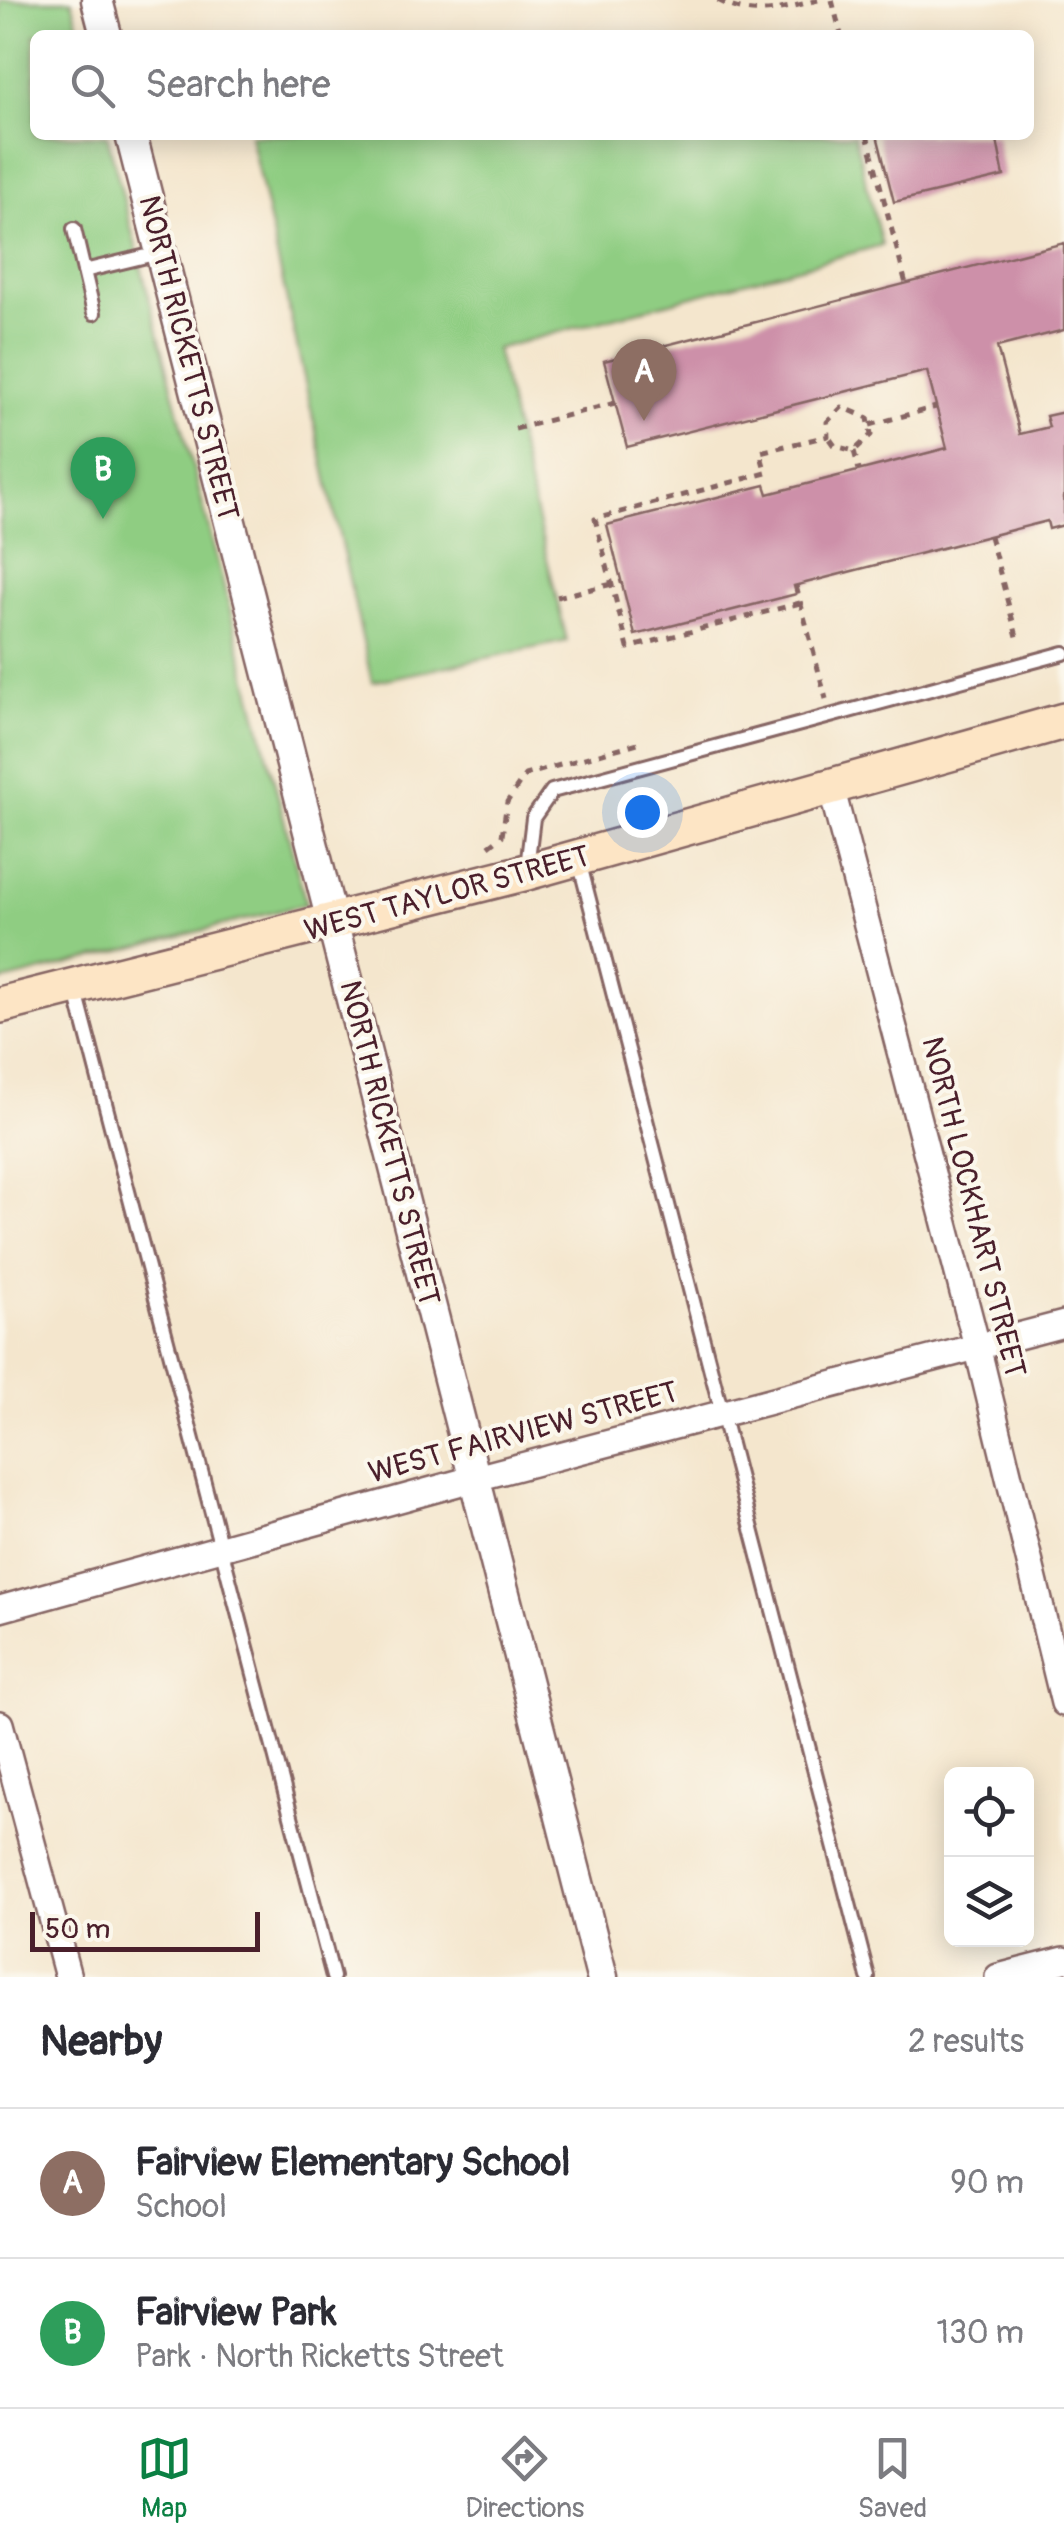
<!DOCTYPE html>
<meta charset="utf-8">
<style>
body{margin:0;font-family:Pangolin,sans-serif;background:#f2f2f3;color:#2b2b33}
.controls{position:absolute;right:30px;bottom:30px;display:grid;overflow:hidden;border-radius:15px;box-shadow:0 5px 25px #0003}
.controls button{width:90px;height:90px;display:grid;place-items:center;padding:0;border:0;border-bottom:2px solid #e1e1e2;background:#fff;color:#2b2b33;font:50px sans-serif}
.scale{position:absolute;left:30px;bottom:25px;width:230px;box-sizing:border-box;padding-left:10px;border:5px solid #4a1f2b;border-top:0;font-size:28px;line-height:35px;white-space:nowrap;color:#4a1f2b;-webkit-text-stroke:8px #fbf7ec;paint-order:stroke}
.you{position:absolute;left:642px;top:812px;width:35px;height:35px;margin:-25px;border:8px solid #fff;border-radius:50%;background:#1a73e8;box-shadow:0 0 0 15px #1a73e833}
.badge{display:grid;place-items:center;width:65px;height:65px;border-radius:50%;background:#0b8043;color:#fff;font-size:32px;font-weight:700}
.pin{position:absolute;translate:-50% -82px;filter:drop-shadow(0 2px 5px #0008)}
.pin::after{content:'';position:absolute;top:52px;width:35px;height:30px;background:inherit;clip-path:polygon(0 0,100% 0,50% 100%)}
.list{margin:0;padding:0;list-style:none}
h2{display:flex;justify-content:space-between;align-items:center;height:130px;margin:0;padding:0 40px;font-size:42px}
h2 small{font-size:32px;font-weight:400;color:#7c7c81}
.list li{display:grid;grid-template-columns:65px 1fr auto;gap:30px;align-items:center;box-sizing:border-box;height:150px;padding:0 40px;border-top:2px solid #e1e1e2}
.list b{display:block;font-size:38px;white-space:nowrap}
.list p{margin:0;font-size:32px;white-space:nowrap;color:#7c7c81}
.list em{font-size:32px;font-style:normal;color:#7c7c81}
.icon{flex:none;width:55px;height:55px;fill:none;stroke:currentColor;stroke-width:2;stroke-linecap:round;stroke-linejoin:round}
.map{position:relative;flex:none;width:1064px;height:1977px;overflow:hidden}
.search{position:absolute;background:#fff;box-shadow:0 5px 25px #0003;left:30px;right:30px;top:30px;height:110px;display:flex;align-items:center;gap:25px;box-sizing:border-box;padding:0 35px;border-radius:15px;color:#7c7c81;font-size:38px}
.sheet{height:430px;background:#fff}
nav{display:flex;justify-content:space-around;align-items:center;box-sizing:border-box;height:140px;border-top:2px solid #e1e1e2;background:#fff;font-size:28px;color:#7c7c81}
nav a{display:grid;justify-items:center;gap:5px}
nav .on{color:#0b8043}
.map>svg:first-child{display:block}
</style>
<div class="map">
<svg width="1064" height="1977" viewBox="0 0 1064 1977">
<rect width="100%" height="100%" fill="#fbf7ec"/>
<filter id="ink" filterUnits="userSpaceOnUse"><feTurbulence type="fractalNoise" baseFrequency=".01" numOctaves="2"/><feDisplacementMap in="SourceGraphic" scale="20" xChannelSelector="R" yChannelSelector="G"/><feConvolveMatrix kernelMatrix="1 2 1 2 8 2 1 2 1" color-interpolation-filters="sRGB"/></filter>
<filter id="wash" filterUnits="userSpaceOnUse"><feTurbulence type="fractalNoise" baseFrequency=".0048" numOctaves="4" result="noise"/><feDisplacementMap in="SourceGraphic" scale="40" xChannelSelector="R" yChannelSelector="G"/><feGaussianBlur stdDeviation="2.25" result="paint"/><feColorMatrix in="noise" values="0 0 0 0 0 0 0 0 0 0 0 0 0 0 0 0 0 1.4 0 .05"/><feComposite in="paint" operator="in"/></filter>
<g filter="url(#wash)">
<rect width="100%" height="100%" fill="#f4e6cd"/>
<g fill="#8fcd82" stroke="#6c7656" stroke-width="2.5">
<polygon points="0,0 72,0 81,35 35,35 35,135 107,135 306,904 0,982"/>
<polygon points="250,135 854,135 882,245 496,349 567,641 372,682"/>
</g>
<g id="blocks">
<g fill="#cd90a9">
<polygon points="877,135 996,135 1004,176 894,202"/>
<polygon points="1064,243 1064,330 997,347 1020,434 1049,427 1046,416 1064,412 1064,525 1049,529 1047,521 794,586 796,594 635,635 607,525 765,485 768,494 947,448 927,371 627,447 604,361"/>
</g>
</g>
</g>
<g filter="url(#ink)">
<use href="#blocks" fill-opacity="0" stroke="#866564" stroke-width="2.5"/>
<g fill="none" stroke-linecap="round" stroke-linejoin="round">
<g stroke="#866564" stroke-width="18">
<g id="service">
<polyline points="74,229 94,313"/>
<polyline points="84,271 159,253"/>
<polyline points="579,861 868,1977"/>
<polyline points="527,867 533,818 552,791 1064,653"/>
<polyline points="75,988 333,1977"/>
</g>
</g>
<g stroke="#866564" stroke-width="30">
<g id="minor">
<polyline points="831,787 977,1346 1064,1703"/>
<polyline points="0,1609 476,1478 1064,1324"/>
<polyline points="0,1724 68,1977"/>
<polyline points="998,1977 1064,1960"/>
</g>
</g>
<g stroke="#866564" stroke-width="35">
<g id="tertiary">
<polyline points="97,0 106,35"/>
<polyline points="131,135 602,1977"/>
</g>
</g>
<g stroke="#866564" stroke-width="40">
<polyline id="secondary" points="0,1005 527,872 1064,721"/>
</g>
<g stroke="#866564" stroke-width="5" stroke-dasharray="8 8" stroke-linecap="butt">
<path d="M718 0C753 20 781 9 818 0"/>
<polyline points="832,0 841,35"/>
<polyline points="867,135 906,284"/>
<polyline points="870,425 936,407"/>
<polyline points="515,429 615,403"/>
<polyline points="854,451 859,470"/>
<polyline points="990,536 1019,644"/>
<polyline points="796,586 826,699"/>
<polyline points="557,597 621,582"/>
<polyline points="800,603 628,648 595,519 766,473 760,452 828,436 827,422 842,407 868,418 871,435 854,451 835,446 828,436"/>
<polyline points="489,846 502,836 507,802 525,775 645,741"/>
</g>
<use href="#service" stroke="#fff" stroke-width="12"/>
<use href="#minor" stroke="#fff" stroke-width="25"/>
<use href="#tertiary" stroke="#fff" stroke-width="30"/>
<use href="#secondary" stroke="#fde5c5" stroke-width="35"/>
</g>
</g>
<g text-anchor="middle" stroke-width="8" stroke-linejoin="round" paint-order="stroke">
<g font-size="30" fill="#4a1f2b" stroke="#fbf7ec">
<text transform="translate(189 358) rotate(76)" y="10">NORTH RICKETTS STREET</text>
<text transform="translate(447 893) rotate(-15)" y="10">WEST TAYLOR STREET</text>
<text transform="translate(390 1143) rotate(76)" y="10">NORTH RICKETTS STREET</text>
<text transform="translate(974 1207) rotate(76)" y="10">NORTH LOCKHART STREET</text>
<text transform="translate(523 1432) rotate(-15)" y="10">WEST FAIRVIEW STREET</text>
</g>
</g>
</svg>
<div class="controls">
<button><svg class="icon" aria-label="locate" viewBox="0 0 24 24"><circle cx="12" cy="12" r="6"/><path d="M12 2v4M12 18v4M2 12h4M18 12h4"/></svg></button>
<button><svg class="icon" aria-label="layers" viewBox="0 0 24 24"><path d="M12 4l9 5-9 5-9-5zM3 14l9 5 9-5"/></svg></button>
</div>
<div class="scale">50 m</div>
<div class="you"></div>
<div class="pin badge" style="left:644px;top:421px;background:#8d6e63">A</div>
<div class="pin badge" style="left:103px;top:519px;background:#2e9e5b">B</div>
<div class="search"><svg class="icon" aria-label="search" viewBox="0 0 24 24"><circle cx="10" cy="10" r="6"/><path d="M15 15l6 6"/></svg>Search here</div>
</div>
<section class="sheet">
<h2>Nearby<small>2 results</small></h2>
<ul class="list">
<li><span class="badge" style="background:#8d6e63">A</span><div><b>Fairview Elementary School</b><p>School</p></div><em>90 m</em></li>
<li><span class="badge" style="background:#2e9e5b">B</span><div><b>Fairview Park</b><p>Park · North Ricketts Street</p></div><em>130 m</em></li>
</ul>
</section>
<nav>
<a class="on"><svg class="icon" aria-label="map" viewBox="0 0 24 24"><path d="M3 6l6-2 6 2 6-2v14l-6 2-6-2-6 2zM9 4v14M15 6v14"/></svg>Map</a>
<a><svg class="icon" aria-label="directions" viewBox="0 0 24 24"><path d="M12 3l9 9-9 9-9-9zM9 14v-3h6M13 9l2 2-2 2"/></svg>Directions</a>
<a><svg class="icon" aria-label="saved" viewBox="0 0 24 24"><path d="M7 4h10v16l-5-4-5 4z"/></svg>Saved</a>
</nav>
